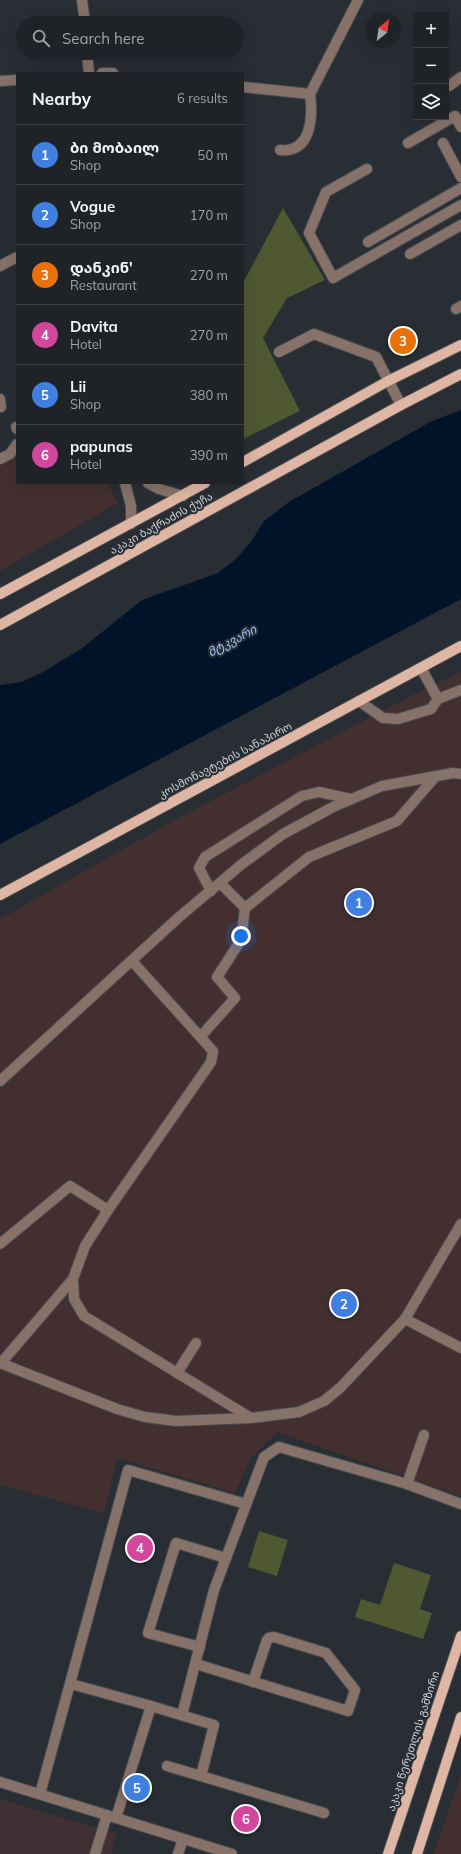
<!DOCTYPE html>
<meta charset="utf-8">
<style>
body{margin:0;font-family:Mulish,"Noto Sans Georgian",sans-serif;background:#2c2f33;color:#f1f3f6}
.controls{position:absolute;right:12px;top:12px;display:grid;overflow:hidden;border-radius:0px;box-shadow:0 4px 16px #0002}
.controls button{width:36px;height:36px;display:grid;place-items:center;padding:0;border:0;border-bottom:1px solid #3c3f44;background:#1f2227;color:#f1f3f6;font:20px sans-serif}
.compass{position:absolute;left:365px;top:12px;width:36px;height:36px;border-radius:50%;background:#1f2227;box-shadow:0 4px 16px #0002;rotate:29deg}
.you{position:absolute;left:241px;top:936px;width:14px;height:14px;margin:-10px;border:3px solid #fff;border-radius:50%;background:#1a73e8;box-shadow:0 0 0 6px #1a73e833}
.badge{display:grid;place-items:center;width:26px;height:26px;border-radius:50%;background:#f2a07f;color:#fff;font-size:13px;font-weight:700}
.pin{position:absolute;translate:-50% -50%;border:2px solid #fff;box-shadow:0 1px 4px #0006}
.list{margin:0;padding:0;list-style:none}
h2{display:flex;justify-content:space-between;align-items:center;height:52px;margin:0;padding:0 16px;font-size:17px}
h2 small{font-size:13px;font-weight:400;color:#a1a4a7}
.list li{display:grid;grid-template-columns:26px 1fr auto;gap:12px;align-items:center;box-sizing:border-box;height:60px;padding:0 16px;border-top:1px solid #3c3f44}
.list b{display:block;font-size:15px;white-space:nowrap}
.list p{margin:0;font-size:13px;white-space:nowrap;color:#a1a4a7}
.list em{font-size:13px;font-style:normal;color:#a1a4a7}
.icon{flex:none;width:22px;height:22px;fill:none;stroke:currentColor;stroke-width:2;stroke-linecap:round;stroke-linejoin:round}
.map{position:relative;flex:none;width:461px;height:1854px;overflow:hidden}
.search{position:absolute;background:#1f2227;box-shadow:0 4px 16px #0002;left:16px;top:16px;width:228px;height:44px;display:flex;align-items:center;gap:10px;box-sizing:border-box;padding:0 14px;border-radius:22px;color:#a1a4a7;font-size:15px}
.panel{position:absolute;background:#1f2227;box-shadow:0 4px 16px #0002;left:16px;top:72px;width:228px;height:412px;border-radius:0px}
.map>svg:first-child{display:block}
</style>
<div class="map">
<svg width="461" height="1854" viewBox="0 0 461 1854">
<rect width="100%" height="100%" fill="#292e34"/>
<g fill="#432f2f">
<polygon points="17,453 17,483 107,483 118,503 0,571 0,462"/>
<polygon points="461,672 461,1496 277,1432 250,1459 235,1493 117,1458 104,1513 0,1485 0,919 173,821 413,695"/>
<polygon points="461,1775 461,1854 434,1854"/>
</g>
<polygon fill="#422f34" points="0,1799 117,1834 111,1854 0,1854"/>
<g fill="#505832">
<polygon points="283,208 325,280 287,298 263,338 300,411 243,439 243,283"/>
<polygon points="259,1531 288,1540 277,1576 248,1567"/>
<polygon points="394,1563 431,1575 420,1609 432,1613 423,1639 355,1617 361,1599 380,1605"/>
</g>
<polygon fill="#001328" points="461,410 461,599 0,844 0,685 22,682 43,672 81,649 142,600 218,573 237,558 253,539 264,521 289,502 430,422"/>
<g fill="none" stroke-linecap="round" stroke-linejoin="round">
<g stroke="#474c51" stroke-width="12">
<g id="minor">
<polyline points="82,0 85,23"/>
<polyline points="87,53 89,73"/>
<polyline points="102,73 113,73"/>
<polyline points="0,81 17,80"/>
<polyline points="449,86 461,77"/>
<polyline points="243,87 310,94 358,0"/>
<polyline points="408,143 455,116 461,127"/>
<polyline points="443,143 461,177"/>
<path d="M280 150C312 153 313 116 310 94"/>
<polyline points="367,169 326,192 309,233 333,278 461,205"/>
<polyline points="368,242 461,188"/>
<polyline points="410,254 461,225"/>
<polyline points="0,266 17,257"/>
<polyline points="456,309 461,306"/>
<polyline points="279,352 314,334 376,357 401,405"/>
<polyline points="0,399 1,407"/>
<polyline points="16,427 17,429"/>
<polyline points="0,459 10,454 17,444"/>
<polyline points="125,483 131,506 131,524"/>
<polyline points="148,483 159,489 183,496"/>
<polyline points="421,668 438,699 461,690"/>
<polyline points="359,701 383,718 398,719 431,709 438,699"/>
<polyline points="220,883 245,908 309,857 397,821 435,777"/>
<polyline points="211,891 199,868 205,857 302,796 319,792 351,799"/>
<polyline points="132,961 213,1051 211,1062 108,1210 85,1246 73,1279 74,1299 84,1316 251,1418"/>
<polyline points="201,1036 235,998 217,977 241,940 245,908"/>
<polyline points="0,1081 178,918 242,864 283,834 333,807 382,786 453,773 461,774"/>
<polyline points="0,1244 70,1186 108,1210"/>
<polyline points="405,1319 461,1224"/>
<polyline points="0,1363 117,1409 145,1417 176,1421 251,1418 299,1412 324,1401 340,1388 405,1319 461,1348"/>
<polyline points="1,1363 73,1279"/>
<polyline points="177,1373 196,1343"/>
<polyline points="407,1484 424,1435"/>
<polyline points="200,1647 148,1633 176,1543 226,1558"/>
<polyline points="196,1664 348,1711 355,1690 326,1653 274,1637 269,1638 267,1640 253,1682"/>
<polyline points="71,1684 151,1706"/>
<polyline points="182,1715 214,1590 264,1457 279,1447 407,1484 461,1504"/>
<polyline points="167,1766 201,1776"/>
<polyline points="0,1782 232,1854"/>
<polyline points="40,1794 128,1470 246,1504"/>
<polyline points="116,1818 151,1706 214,1725 201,1776 324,1813"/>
<polyline points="95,1854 107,1815"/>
<polyline points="178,1854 183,1839"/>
</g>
</g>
<g stroke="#474c51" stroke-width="12">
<g id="major">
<polyline points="243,462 388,381 461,345"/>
<polyline points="0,594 205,483"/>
<polyline points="0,625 401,405 461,374"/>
<polyline points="0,895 461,646"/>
<polyline points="388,1854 461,1636"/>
<polyline points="417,1854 461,1717"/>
</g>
</g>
<use href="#minor" stroke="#867269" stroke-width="10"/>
<use href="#major" stroke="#dfb6a3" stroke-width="10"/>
</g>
<g text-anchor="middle" stroke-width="4" stroke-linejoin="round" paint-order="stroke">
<g font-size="11" fill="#cfd2d7" stroke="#292e34">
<text transform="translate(161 523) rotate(-29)" y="4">აკაკი ბაქრაძის ქუჩა</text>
<text transform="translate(225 760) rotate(-28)" y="4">კოსმონავტების სანაპირო</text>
<text transform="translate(413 1741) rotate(-72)" y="4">აკაკი წერეთლის გამზირი</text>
</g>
<g font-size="12" font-style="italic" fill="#93c6fd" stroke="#292e34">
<text transform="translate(232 641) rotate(-28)" y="4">მტკვარი</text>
</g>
</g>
</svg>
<div class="controls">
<button>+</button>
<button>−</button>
<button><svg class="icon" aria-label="layers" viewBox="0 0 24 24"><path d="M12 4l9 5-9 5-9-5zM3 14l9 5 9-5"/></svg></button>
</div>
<svg class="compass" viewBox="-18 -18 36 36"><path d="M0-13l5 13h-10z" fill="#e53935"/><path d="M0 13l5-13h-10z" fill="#a1a4a7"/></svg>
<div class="you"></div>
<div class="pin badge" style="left:359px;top:903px;background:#3f7fe0">1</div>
<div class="pin badge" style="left:344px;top:1304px;background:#3f7fe0">2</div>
<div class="pin badge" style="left:403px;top:341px;background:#e8710a">3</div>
<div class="pin badge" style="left:140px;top:1548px;background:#d1479c">4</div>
<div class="pin badge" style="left:137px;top:1788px;background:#3f7fe0">5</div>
<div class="pin badge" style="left:246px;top:1819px;background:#d1479c">6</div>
<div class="search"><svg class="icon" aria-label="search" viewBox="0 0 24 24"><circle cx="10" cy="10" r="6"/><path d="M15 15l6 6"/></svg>Search here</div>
<section class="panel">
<h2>Nearby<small>6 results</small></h2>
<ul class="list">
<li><span class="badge" style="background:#3f7fe0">1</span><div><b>ბი მობაილ</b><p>Shop</p></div><em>50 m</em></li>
<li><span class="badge" style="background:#3f7fe0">2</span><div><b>Vogue</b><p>Shop</p></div><em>170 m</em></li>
<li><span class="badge" style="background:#e8710a">3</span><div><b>დანკინ'</b><p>Restaurant</p></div><em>270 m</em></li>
<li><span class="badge" style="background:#d1479c">4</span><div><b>Davita</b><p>Hotel</p></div><em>270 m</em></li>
<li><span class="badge" style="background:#3f7fe0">5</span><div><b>Lii</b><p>Shop</p></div><em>380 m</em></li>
<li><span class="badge" style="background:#d1479c">6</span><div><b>papunas</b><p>Hotel</p></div><em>390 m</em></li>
</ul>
</section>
</div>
